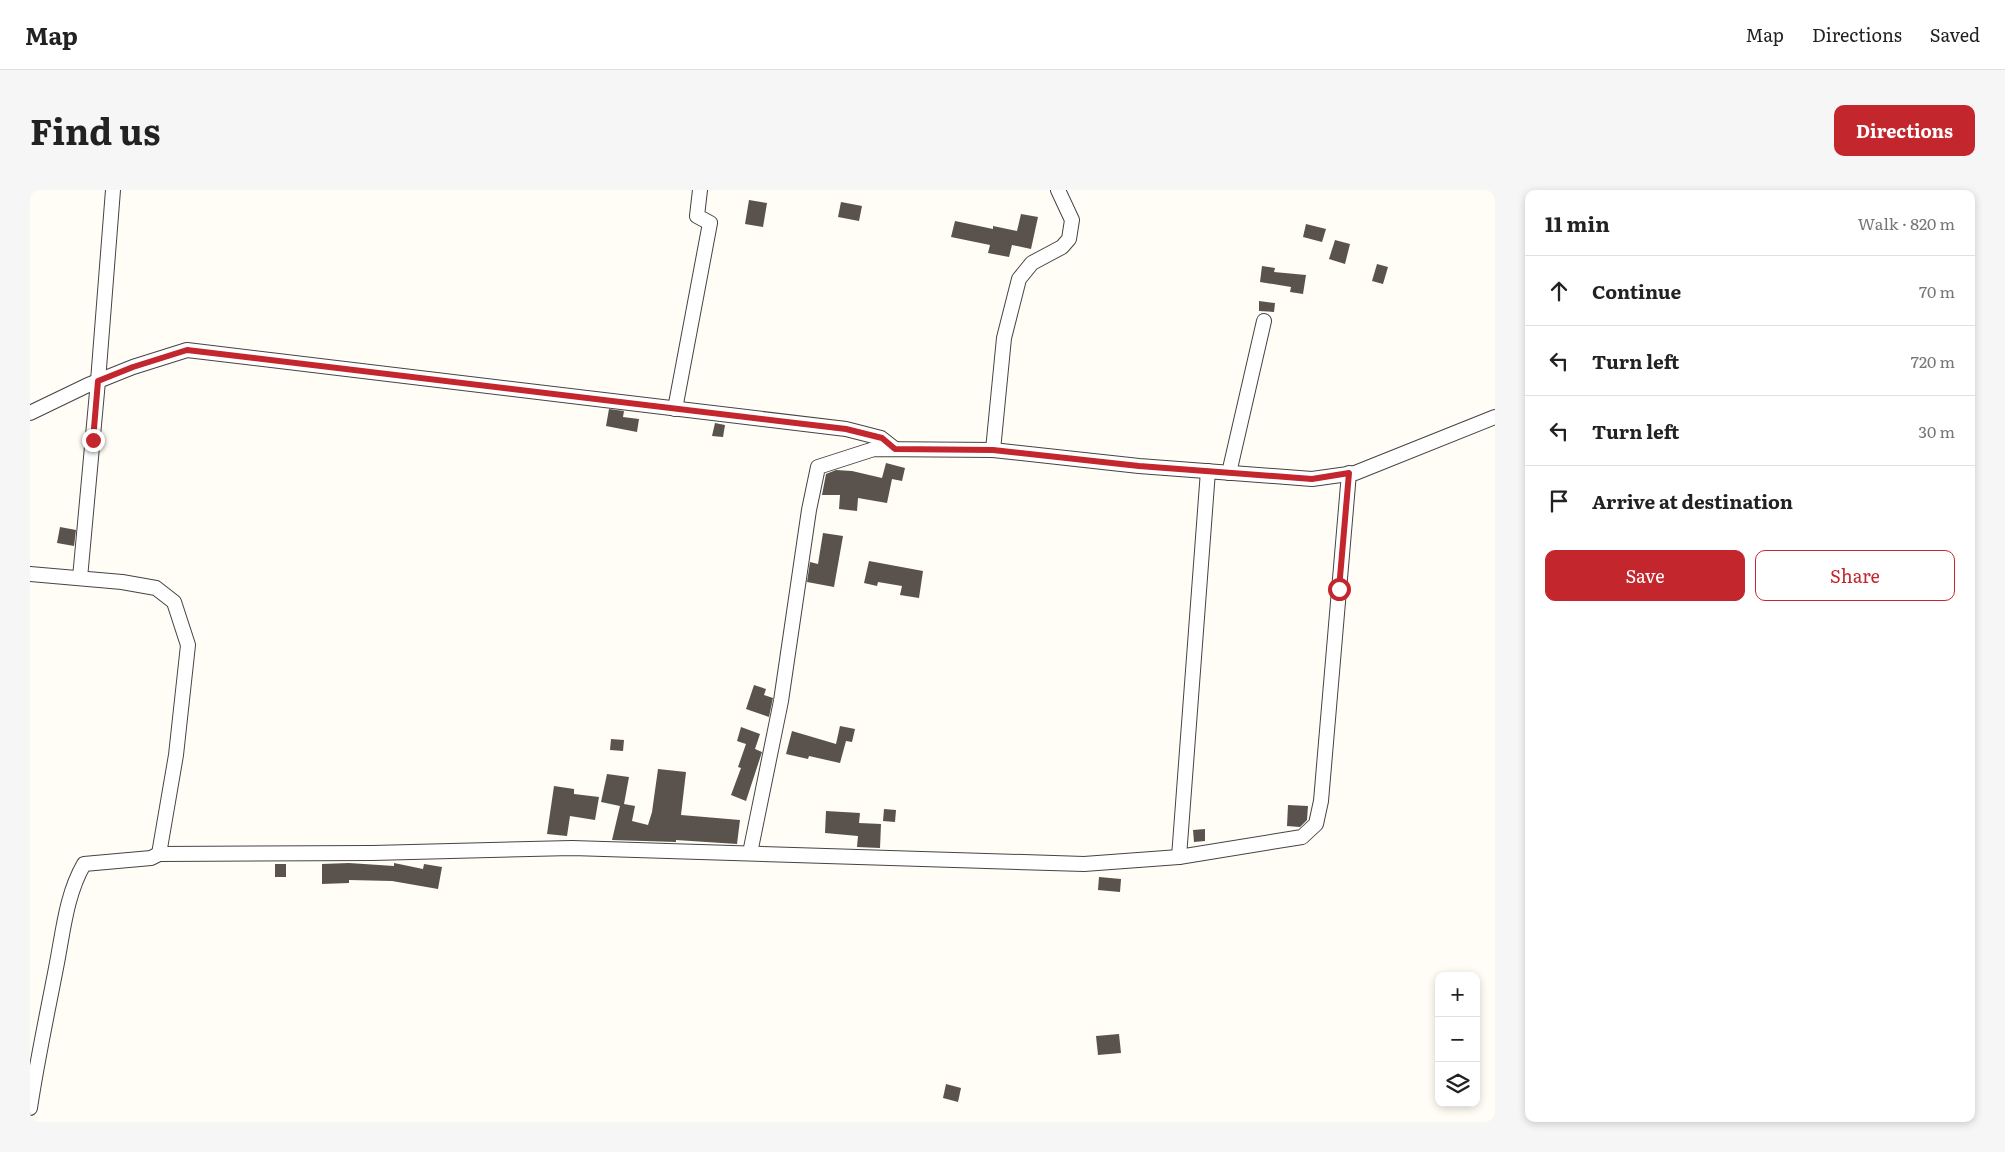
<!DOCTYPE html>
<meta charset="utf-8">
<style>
body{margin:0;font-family:Literata,serif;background:#f6f6f6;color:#222}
.controls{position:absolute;right:15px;bottom:15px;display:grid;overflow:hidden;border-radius:10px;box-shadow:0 2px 8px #0003}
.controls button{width:45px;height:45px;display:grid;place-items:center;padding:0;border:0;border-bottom:1px solid #e0e0e0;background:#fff;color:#222;font:25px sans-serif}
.stop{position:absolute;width:15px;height:15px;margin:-11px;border:4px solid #c4262e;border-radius:50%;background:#fff}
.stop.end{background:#c4262e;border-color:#fff;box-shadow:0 1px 5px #0008}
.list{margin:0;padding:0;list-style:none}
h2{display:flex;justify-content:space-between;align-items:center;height:65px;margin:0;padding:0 20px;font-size:21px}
h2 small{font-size:16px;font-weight:400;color:#767676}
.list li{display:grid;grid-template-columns:32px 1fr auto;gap:15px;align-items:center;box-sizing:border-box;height:70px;padding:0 20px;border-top:1px solid #e0e0e0}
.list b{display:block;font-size:19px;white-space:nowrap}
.list em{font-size:16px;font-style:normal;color:#767676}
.actions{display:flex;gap:10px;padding:15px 20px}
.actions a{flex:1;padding:11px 0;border:1px solid #c4262e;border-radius:10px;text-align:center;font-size:18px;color:#c4262e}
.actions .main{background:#c4262e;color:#fff}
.icon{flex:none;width:28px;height:28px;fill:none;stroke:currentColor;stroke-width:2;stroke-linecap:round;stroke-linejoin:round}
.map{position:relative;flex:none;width:1465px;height:932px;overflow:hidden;border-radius:10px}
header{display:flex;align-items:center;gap:30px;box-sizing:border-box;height:70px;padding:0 25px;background:#fff;border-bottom:1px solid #e0e0e0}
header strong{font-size:24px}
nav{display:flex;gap:28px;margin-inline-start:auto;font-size:18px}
.intro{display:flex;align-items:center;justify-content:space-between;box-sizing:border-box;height:120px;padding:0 30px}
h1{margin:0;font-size:35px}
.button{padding:12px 22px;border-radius:10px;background:#c4262e;color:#fff;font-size:18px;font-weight:700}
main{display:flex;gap:30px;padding:0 30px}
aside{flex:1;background:#fff;border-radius:10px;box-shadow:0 2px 8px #0003}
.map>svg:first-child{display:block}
</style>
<header>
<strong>Map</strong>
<nav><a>Map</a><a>Directions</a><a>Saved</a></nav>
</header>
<div class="intro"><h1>Find us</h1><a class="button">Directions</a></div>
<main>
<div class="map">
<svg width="1465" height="932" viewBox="0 0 1465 932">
<rect width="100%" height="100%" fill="#fffdf5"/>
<g fill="#5a524d">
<polygon points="719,10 737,13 733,37 715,34"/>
<polygon points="811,12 832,16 829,31 808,27"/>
<polygon points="991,24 1008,27 1001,59 982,55 979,67 958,63 960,55 921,47 925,31 963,39 963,36 987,41"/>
<polygon points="1276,34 1296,39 1292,52 1273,47"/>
<polygon points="1305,50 1320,54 1315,74 1299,69"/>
<polygon points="1347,74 1358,77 1353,94 1342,91"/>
<polygon points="1232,76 1245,78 1244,82 1276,85 1273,104 1260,102 1261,97 1230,92"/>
<polygon points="1229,111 1245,113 1244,122 1229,121"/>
<polygon points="579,219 594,221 593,227 609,229 607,242 576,236"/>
<polygon points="685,233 695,235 693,247 682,246"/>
<polygon points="856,273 875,278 872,291 862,289 857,313 828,308 827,321 809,319 810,305 792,305 796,284 806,280 822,281 852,288"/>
<polygon points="30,337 46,340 44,356 27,353"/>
<polygon points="793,343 813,346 804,397 777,392 780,372 788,374"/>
<polygon points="839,371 893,381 889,408 870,405 872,396 848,392 847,396 834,393"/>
<polygon points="724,495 736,499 734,505 743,508 739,527 716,519"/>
<polygon points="810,536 825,539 822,552 816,551 810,573 779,566 778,569 756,564 762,541 806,554"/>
<polygon points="711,537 730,544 725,559 732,562 716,611 701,605 711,578 708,577 716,554 707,551"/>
<polygon points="581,549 594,550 593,561 580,560"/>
<polygon points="628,579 656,582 651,625 710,630 707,654 646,650 646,652 582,650 590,616 571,612 577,584 599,587 594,614 605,616 602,631 618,635 622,622"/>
<polygon points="524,596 544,599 544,604 569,607 565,630 540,626 537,646 517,644"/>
<polygon points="1258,615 1278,616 1277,630 1270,637 1257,636"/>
<polygon points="854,619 866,620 865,632 853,631"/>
<polygon points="796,621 830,623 829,633 851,634 850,658 827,657 828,646 795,643"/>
<polygon points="1175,639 1175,651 1164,652 1163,640"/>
<polygon points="319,673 364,676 364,673 393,679 394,674 412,677 408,699 362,691 319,690 319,693 292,694 292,674"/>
<rect x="245" y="674" width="11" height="13"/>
<polygon points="1069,687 1091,689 1090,702 1068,700"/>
<polygon points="1089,844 1091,863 1068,865 1066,846"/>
<polygon points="916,894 931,898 928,912 913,908"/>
</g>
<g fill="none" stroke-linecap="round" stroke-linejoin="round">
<g stroke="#444" stroke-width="16">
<g id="minor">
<polyline points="645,219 680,33 667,26 670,0"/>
<polyline points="0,223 58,195 103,177 157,160 816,239 851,248 865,259"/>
<polyline points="963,260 974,148 989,89 1002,73 1032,57 1039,49 1042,30 1028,0"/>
<polyline points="1199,283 1234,131"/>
<polyline points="0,384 92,392 126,398 144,412 158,455 146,565 129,664 342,663 542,658 1054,674 1149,667 1272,647 1286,634 1291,611 1319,283"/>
<polyline points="50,388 68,191 83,0"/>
<polyline points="720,663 751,511 779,320 788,277 844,259 963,260 1109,276 1282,289 1325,283 1465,227"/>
<polyline points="1149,667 1178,281"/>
<path d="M0 918C7 871 17 825 26 778 33 743 36 705 54 674L121 668 129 664"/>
</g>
</g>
<use href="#minor" stroke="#fff" stroke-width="14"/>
</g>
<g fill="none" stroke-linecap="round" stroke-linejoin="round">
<polyline stroke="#c4262e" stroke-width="6" points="63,250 68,191 103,177 157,160 816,239 852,248 865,259 963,260 1109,276 1282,289 1319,283 1309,399"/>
</g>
</svg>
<div class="controls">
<button>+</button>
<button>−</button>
<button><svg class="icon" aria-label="layers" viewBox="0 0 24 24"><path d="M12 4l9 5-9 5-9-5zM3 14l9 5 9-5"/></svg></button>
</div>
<div class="stop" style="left:1309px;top:399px"></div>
<div class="stop end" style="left:63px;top:250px"></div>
</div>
<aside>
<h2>11 min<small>Walk · 820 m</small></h2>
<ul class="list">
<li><svg class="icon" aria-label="ahead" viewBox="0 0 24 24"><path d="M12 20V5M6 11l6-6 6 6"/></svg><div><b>Continue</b></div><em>70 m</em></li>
<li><svg class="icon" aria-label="left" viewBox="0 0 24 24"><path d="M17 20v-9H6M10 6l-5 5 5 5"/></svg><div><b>Turn left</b></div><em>720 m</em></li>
<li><svg class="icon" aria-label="left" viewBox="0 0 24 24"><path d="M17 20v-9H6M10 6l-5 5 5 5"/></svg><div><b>Turn left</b></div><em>30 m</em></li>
<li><svg class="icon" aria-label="arrive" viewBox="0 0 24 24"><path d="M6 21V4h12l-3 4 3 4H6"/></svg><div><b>Arrive at destination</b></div></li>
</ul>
<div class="actions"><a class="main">Save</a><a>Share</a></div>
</aside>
</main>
